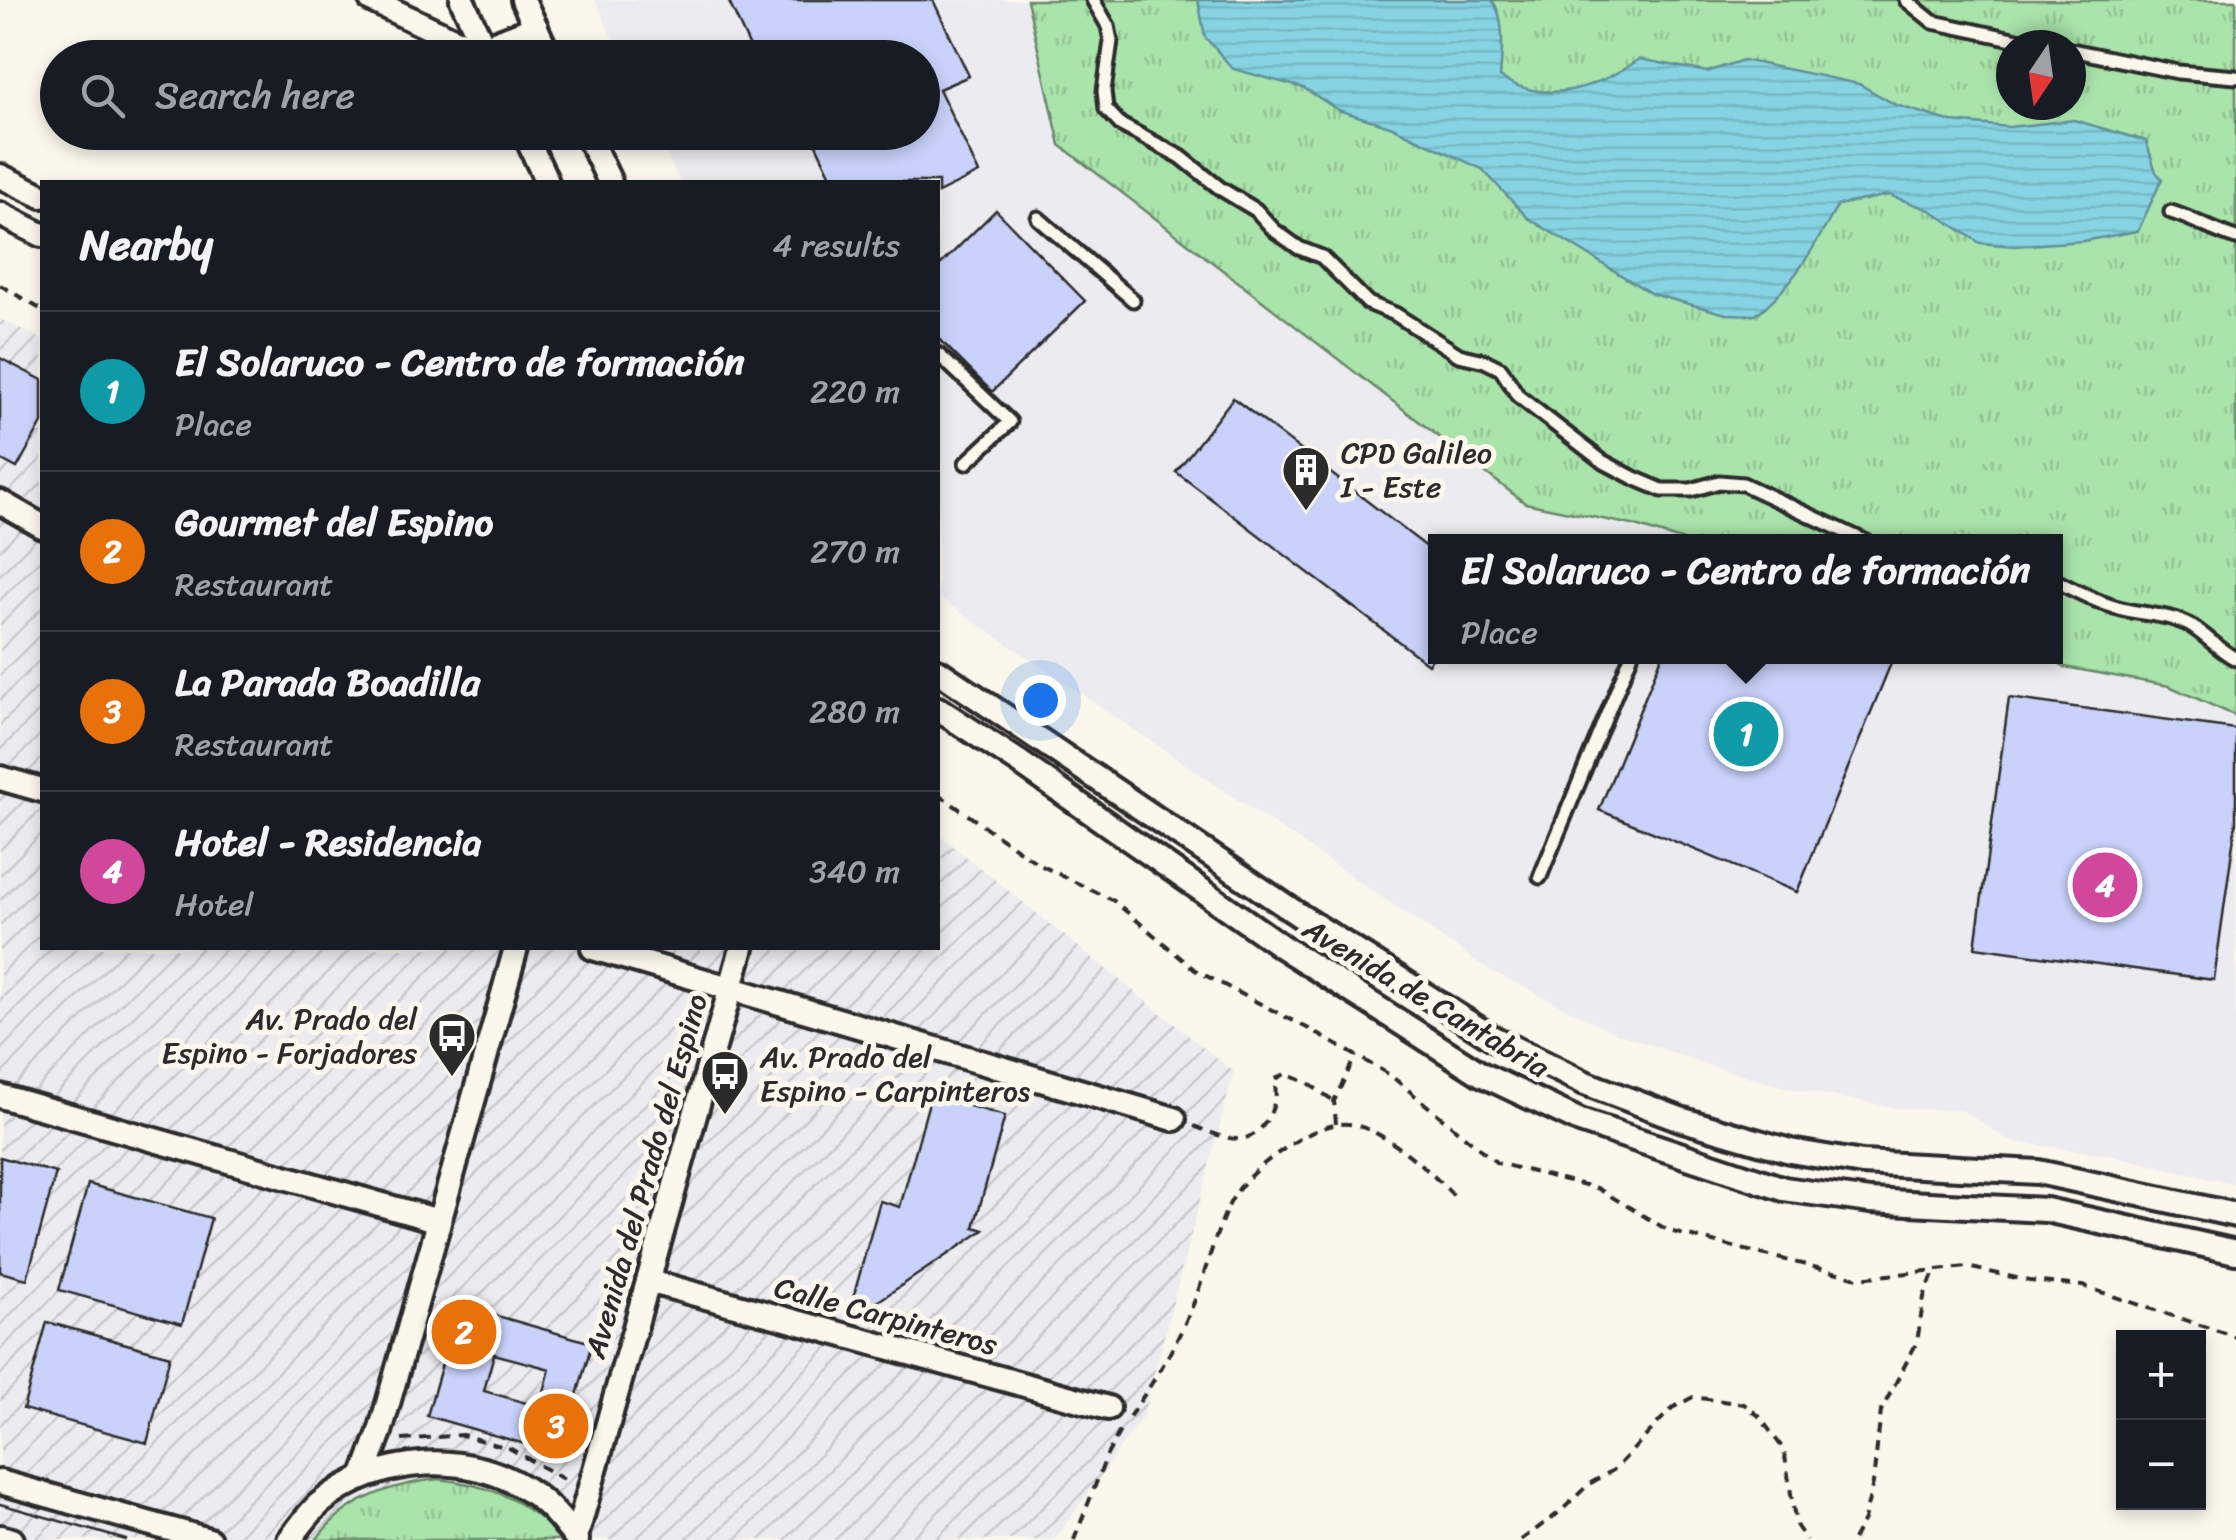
<!DOCTYPE html>
<meta charset="utf-8">
<style>
body{margin:0;font-family:Sriracha,sans-serif;background:#242831;color:#f1f3f6}
.controls{position:absolute;right:30px;bottom:30px;display:grid;overflow:hidden;border-radius:0px;box-shadow:0 5px 15px #0003}
.controls button{width:90px;height:90px;display:grid;place-items:center;padding:0;border:0;border-bottom:2px solid #363941;background:#171b24;color:#f1f3f6;font:50px sans-serif}
.compass{position:absolute;left:1996px;top:30px;width:90px;height:90px;border-radius:50%;background:#171b24;box-shadow:0 5px 15px #0003;rotate:193deg}
.you{position:absolute;left:1040px;top:700px;width:35px;height:35px;margin:-25px;border:8px solid #fff;border-radius:50%;background:#1a73e8;box-shadow:0 0 0 15px #1a73e833}
.badge{display:grid;place-items:center;width:65px;height:65px;border-radius:50%;background:#0f766e;color:#fff;font-size:32px;font-weight:700}
.pin{position:absolute;translate:-50% -50%;border:5px solid #fff;box-shadow:0 2px 10px #0006}
.popup{position:absolute;left:1428px;top:534px;width:635px;height:130px;box-sizing:border-box;display:grid;place-content:center;border-radius:0px;background:#171b24;filter:drop-shadow(0 2px 8px #0005);font-size:32px;white-space:nowrap;color:#9ea1a6}
.popup b{font-size:38px;color:#f1f3f6}
.popup::after{content:'';position:absolute;left:50%;top:100%;margin-left:-20px;border:20px solid transparent;border-top-color:#171b24}
.list{margin:0;padding:0;list-style:none}
h2{display:flex;justify-content:space-between;align-items:center;height:130px;margin:0;padding:0 40px;font-size:42px}
h2 small{font-size:32px;font-weight:400;color:#9ea1a6}
.list li{display:grid;grid-template-columns:65px 1fr auto;gap:30px;align-items:center;box-sizing:border-box;height:160px;padding:0 40px;border-top:2px solid #363941}
.list b{display:block;font-size:38px;white-space:nowrap}
.list p{margin:0;font-size:32px;white-space:nowrap;color:#9ea1a6}
.list em{font-size:32px;font-style:normal;color:#9ea1a6}
.icon{flex:none;width:55px;height:55px;fill:none;stroke:currentColor;stroke-width:2;stroke-linecap:round;stroke-linejoin:round}
.map{position:relative;flex:none;width:2236px;height:1540px;overflow:hidden}
.search{position:absolute;background:#171b24;box-shadow:0 5px 15px #0003;left:40px;top:40px;width:900px;height:110px;display:flex;align-items:center;gap:25px;box-sizing:border-box;padding:0 35px;border-radius:55px;color:#9ea1a6;font-size:38px}
.panel{position:absolute;background:#171b24;box-shadow:0 5px 15px #0003;left:40px;top:180px;width:900px;height:770px;border-radius:0px}
.map>svg:first-child{display:block}
</style>
<div class="map">
<svg width="2236" height="1540" viewBox="0 0 2236 1540">
<defs>
<pattern id="industrial-furrows" width="10" height="10" patternUnits="userSpaceOnUse" patternTransform="scale(2.5)"><rect width="10" height="10" fill="#ececf0"/><path d="M-1 1l2-2M0 10L10 0M9 11l2-2" fill="none" stroke="#cbcbce"/></pattern>
<pattern id="grass-tufts" width="24" height="20" patternUnits="userSpaceOnUse" patternTransform="scale(2.5)"><rect width="24" height="20" fill="#a9e4aa"/><path d="M3 7l-1-3M5 7V3M7 7l1-3M15 17l-1-3M17 17v-4M19 17l1-3" fill="none" stroke="#92c492"/></pattern>
<pattern id="water-rules" width="6" height="5" patternUnits="userSpaceOnUse" patternTransform="scale(2.5)"><rect width="6" height="5" fill="#86d4e3"/><path d="M0 2.5h6" fill="none" stroke="#74b6c3"/></pattern>
</defs>
<rect width="100%" height="100%" fill="#fbf7ec"/>
<filter id="ink" filterUnits="userSpaceOnUse"><feTurbulence type="fractalNoise" baseFrequency=".01" numOctaves="2"/><feDisplacementMap in="SourceGraphic" scale="20" xChannelSelector="R" yChannelSelector="G"/><feConvolveMatrix kernelMatrix="1 2 1 2 8 2 1 2 1" color-interpolation-filters="sRGB"/></filter>
<g filter="url(#ink)">
<path fill="#ececf0" fill-rule="evenodd" d="M595 0H2236V1185L2111 1155 2009 1141 1962 1110 1904 1109 1792 1089 1711 1066 1616 1033 1491 971 938 597V182H680L656 133 922 132V58L621 57ZM2011 45H2071V105H2011ZM1436 542H2056V656H1436Z"/>
<polygon fill="url(#industrial-furrows)" points="0,319 42,339 42,948 938,948 938,834 1234,1072 1143,1416 1055,1540 0,1540"/>
<g fill="url(#grass-tufts)" stroke="#6a886a" stroke-width="2.5" fill-rule="evenodd">
<path d="M1027 0H2236V716L2169 686 2065 667 2049 657 2056 656V542L1684 541 1632 525 1525 503 1060 145ZM2011 45H2071V105H2011Z"/>
<path d="M439 1479C493 1486 525 1499 563 1540H316C345 1499 392 1484 439 1479Z"/>
</g>
<path fill="url(#water-rules)" stroke="#629099" stroke-width="2.5" d="M1198 0H1492C1506 18 1502 55 1500 77 1548 107 1597 87 1640 59L1707 72 1743 60 1859 84 1896 105 1952 122 2009 127 2074 120 2146 141 2156 172 2162 179 2138 231 2083 241 2014 246 1980 243 1930 210 1889 195 1838 205C1812 250 1798 280 1756 315L1726 314 1652 294 1528 218 1482 169 1390 126 1338 110 1304 88 1233 69 1205 37Z"/>
<g fill="#c8d2fa" stroke="#2b2b2b" stroke-width="2.5" fill-rule="evenodd">
<polygon points="728,0 933,0 969,76 939,89 979,173 938,193 938,182 834,182 810,132 922,132 922,58 755,58"/>
<polygon points="996,210 1085,301 992,392 938,338 938,267"/>
<polygon points="0,358 42,380 42,423 17,468 0,459"/>
<polygon points="1233,398 1436,554 1436,654 1428,664 1176,472"/>
<polygon points="1662,656 1894,656 1797,892 1599,810"/>
<polygon points="2009,698 2236,729 2236,822 2214,980 1975,947"/>
<polygon points="931,1095 1005,1116 974,1227 984,1230 874,1304 853,1298 880,1201 900,1207"/>
<polygon points="0,1157 56,1173 27,1279 0,1272"/>
<polygon points="88,1184 211,1218 182,1324 59,1290"/>
<path d="M459 1305 592 1343 560 1454 427 1416ZM494 1354 550 1369 540 1407 484 1391Z"/>
<polygon points="47,1322 170,1356 147,1443 23,1409"/>
</g>
<g fill="none" stroke-linecap="round" stroke-linejoin="round">
<g stroke="#2b2b2b" stroke-width="19">
<g id="service">
<polyline points="1093,0 1108,26 1111,41 1104,91 1106,109 1121,125 1181,157 1221,189 1256,210 1274,230 1299,248 1322,257 1368,303 1395,314 1459,355 1485,361 1501,369 1518,396 1602,461 1634,478 1662,490 1691,490 1719,482 1743,484 1867,542"/>
<polyline points="1906,0 1933,22 2041,45"/>
<polyline points="2071,50 2178,72 2236,77"/>
<path d="M2171 212C2194 219 2213 231 2236 238"/>
<polyline points="1038,218 1133,300"/>
<polyline points="938,354 1010,422 966,463"/>
<path d="M2056 581C2078 592 2098 603 2122 609 2144 615 2170 614 2191 626 2207 636 2219 650 2236 659"/>
<polyline points="1540,877 1631,656"/>
</g>
</g>
<g stroke="#2b2b2b" stroke-width="30">
<g id="minor">
<polyline points="371,0 455,40 484,47 536,27"/>
<polyline points="462,0 488,56"/>
<polyline points="523,0 550,58"/>
<polyline points="524,132 547,182"/>
<polyline points="586,132 610,182"/>
<polyline points="0,176 42,196"/>
<polyline points="0,214 42,235"/>
<polyline points="0,502 42,526"/>
<polyline points="938,671 1299,915 1493,1038 1585,1083 1680,1119 1790,1151 1862,1163 2038,1172 2236,1215"/>
<polyline points="938,709 1019,762 1281,946 1481,1074 1580,1121 1784,1189 1870,1201 2046,1210 2236,1252"/>
<polyline points="0,778 42,790"/>
<polyline points="593,948 1174,1119"/>
<polyline points="0,1096 439,1221"/>
<polyline points="648,1281 1108,1408"/>
<polyline points="364,1475 380,1432 516,948"/>
<polyline points="0,1482 209,1540"/>
<polyline points="0,1537 12,1540"/>
<polyline points="576,1537 742,948"/>
<path d="M289 1540C299 1528 308 1514 319 1504 379 1455 471 1448 535 1495 550 1506 566 1525 577 1540"/>
</g>
</g>
<g stroke="#2b2b2b" stroke-width="4" stroke-dasharray="10 8" stroke-linecap="butt">
<polyline points="0,285 42,310"/>
<polyline points="938,794 1040,865 1114,901 1195,970 1309,1029 1390,1075 1497,1163 1597,1188 1669,1231 1858,1278 1967,1267 2030,1281 2083,1286 2236,1337"/>
<polyline points="1336,1124 1334,1101 1356,1055"/>
<path d="M1194 1126C1226 1139 1253 1152 1271 1112 1276 1099 1277 1094 1274 1080L1285 1074 1306 1082 1334 1101"/>
<path d="M1129 1417C1156 1379 1179 1341 1196 1297 1206 1270 1220 1217 1234 1196 1246 1177 1266 1161 1284 1149 1299 1138 1321 1126 1340 1124 1376 1120 1431 1172 1454 1196"/>
<polyline points="402,1440 462,1435 511,1449 570,1483"/>
<polyline points="1074,1540 1107,1455 1123,1425"/>
<polyline points="1521,1540 1560,1512 1589,1484 1615,1469 1672,1408 1693,1397 1744,1404 1759,1416 1784,1450 1796,1525 1806,1540"/>
<polyline points="1853,1540 1864,1520 1873,1483 1881,1411 1917,1342 1924,1297 1935,1270"/>
</g>
<use href="#service" stroke="#fbf7ec" stroke-width="11"/>
<use href="#minor" stroke="#fbf7ec" stroke-width="22"/>
<polyline stroke="#2b2b2b" stroke-width="2.5" points="0,1504 126,1540"/>
</g>
</g>
<defs>
<g id="building-pin" transform="scale(2.5)"><path d="M0 17L-7.5 6A9.5 9.5 0 1 1 7.5 6Z" fill="#2b2b2b" stroke="#fbf7ec"/><path d="M-4-6H4V6H1V3H-1V6H-4ZM-2.5-4.3h1.7v1.8h-1.7ZM.8-4.3h1.7v1.8H.8ZM-2.5-1h1.7V.8h-1.7ZM.8-1h1.7V.8H.8Z" fill="#fff"/></g>
<g id="bus-pin" transform="scale(2.5)"><path d="M0 17L-7.5 6A9.5 9.5 0 1 1 7.5 6Z" fill="#2b2b2b" stroke="#fbf7ec"/><path d="M-5-6H5V4H4V6H2V4H-2V6H-4V4H-5ZM-3.5-4V0h7V-4ZM-3.5 1.2v1.5H-2V1.2ZM2 1.2v1.5H3.5V1.2Z" fill="#fff"/></g>
</defs>
<g fill-rule="evenodd">
<use href="#building-pin" x="1306" y="470"/>
<use href="#bus-pin" x="452" y="1036"/>
<use href="#bus-pin" x="725" y="1074"/>
</g>
<g text-anchor="middle" stroke-width="10" stroke-linejoin="round" paint-order="stroke">
<g font-size="30" fill="#2b2b2b" stroke="#fbf7ec" text-anchor="start">
<text x="1341" y="463">CPD Galileo<tspan x="1341" dy="34">I - Este</tspan></text>
<text x="417" y="1029" text-anchor="end">Av. Prado del<tspan x="417" dy="34">Espino - Forjadores</tspan></text>
<text x="760" y="1067">Av. Prado del<tspan x="760" dy="34">Espino - Carpinteros</tspan></text>
</g>
<g font-size="30" fill="#2b2b2b" stroke="#fbf7ec">
<text transform="translate(1426 998) rotate(31)" y="10">Avenida de Cantabria</text>
<text transform="translate(646 1176) rotate(-74)" y="10">Avenida del Prado del Espino</text>
<text transform="translate(886 1316) rotate(15)" y="10">Calle Carpinteros</text>
</g>
</g>
</svg>
<div class="controls">
<button>+</button>
<button>−</button>
</div>
<svg class="compass" viewBox="-18 -18 36 36"><path d="M0-13l5 13h-10z" fill="#e53935"/><path d="M0 13l5-13h-10z" fill="#9ea1a6"/></svg>
<div class="you"></div>
<div class="pin badge" style="left:1746px;top:734px;background:#0f9aa8">1</div>
<div class="popup"><b>El Solaruco - Centro de formación</b>Place</div>
<div class="pin badge" style="left:464px;top:1332px;background:#e8710a">2</div>
<div class="pin badge" style="left:556px;top:1426px;background:#e8710a">3</div>
<div class="pin badge" style="left:2105px;top:885px;background:#d1479c">4</div>
<div class="search"><svg class="icon" aria-label="search" viewBox="0 0 24 24"><circle cx="10" cy="10" r="6"/><path d="M15 15l6 6"/></svg>Search here</div>
<section class="panel">
<h2>Nearby<small>4 results</small></h2>
<ul class="list">
<li><span class="badge" style="background:#0f9aa8">1</span><div><b>El Solaruco - Centro de formación</b><p>Place</p></div><em>220 m</em></li>
<li><span class="badge" style="background:#e8710a">2</span><div><b>Gourmet del Espino</b><p>Restaurant</p></div><em>270 m</em></li>
<li><span class="badge" style="background:#e8710a">3</span><div><b>La Parada Boadilla</b><p>Restaurant</p></div><em>280 m</em></li>
<li><span class="badge" style="background:#d1479c">4</span><div><b>Hotel - Residencia</b><p>Hotel</p></div><em>340 m</em></li>
</ul>
</section>
</div>
